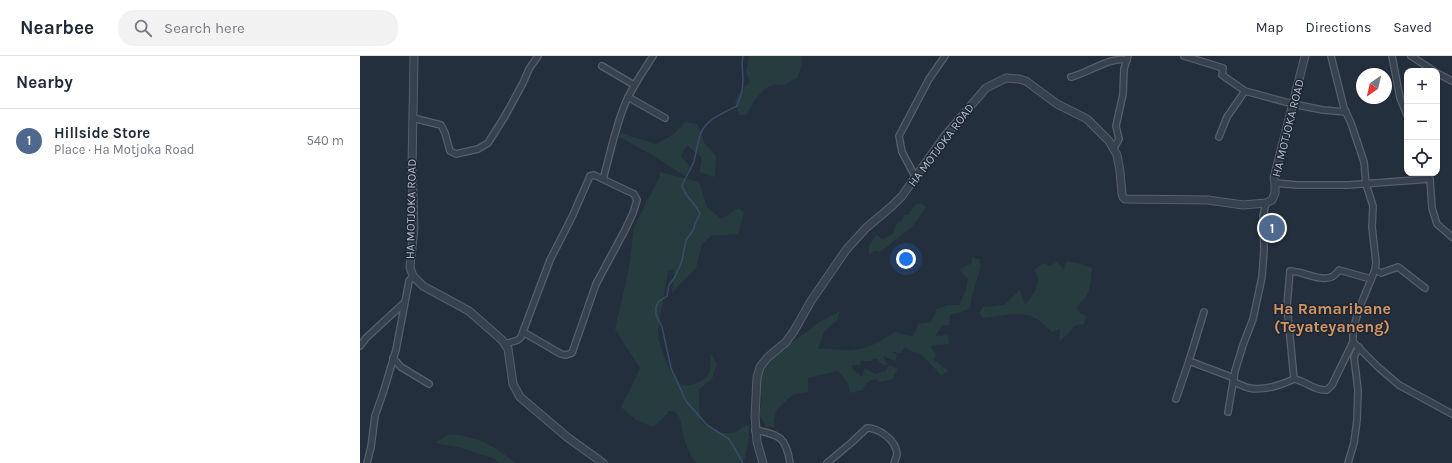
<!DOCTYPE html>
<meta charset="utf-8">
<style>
body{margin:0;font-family:Karla,sans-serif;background:#f2f2f3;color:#1f2937}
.controls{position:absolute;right:12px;top:12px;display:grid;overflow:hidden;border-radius:8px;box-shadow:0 1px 3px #0004}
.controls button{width:36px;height:36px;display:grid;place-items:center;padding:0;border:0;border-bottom:1px solid #e0e1e3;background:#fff;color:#1f2937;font:20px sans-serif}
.compass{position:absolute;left:996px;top:12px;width:36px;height:36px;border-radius:50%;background:#fff;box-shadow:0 1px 3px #0004;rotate:214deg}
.you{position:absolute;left:546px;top:203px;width:14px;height:14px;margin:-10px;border:3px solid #fff;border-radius:50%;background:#1a73e8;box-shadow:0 0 0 6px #1a73e833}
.badge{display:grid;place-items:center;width:26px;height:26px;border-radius:50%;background:#4f688e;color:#fff;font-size:13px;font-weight:700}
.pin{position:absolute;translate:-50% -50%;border:2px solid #fff;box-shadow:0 1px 4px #0006}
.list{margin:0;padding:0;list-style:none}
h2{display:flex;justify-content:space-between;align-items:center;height:52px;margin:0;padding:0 16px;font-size:17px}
h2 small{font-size:13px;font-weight:400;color:#747a83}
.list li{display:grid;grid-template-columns:26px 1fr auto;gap:12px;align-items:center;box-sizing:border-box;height:64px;padding:0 16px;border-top:1px solid #e0e1e3}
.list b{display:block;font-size:15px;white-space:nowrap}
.list p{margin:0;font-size:13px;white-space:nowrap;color:#747a83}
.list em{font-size:13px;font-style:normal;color:#747a83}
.icon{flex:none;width:22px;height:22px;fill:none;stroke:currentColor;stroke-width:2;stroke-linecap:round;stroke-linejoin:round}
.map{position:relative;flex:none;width:1092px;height:407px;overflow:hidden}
header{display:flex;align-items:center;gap:24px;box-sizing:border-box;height:56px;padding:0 20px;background:#fff;border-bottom:1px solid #e0e1e3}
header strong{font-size:19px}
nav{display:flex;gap:22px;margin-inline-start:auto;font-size:14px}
.search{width:280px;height:36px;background:#f2f2f3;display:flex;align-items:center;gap:10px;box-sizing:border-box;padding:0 14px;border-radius:16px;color:#747a83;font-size:15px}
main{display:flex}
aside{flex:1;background:#fff}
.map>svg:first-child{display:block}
</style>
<header>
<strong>Nearbee</strong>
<div class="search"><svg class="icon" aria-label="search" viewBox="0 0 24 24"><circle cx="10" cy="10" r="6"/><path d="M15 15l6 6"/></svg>Search here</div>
<nav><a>Map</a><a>Directions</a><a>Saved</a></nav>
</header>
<main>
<aside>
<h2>Nearby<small></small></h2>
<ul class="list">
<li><span class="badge">1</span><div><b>Hillside Store</b><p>Place · Ha Motjoka Road</p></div><em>540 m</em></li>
</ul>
</aside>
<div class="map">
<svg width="1092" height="407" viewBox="0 0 1092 407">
<rect width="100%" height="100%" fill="#242f3e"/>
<g fill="#263c3f">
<path d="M389 0H442V9L437 22 425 29C406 24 394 43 387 59H379L375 45 382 34 390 26 386 16Z"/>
<polygon points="325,66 337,68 345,88 356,100 355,121 339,116 342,102 327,89 321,100 330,111 325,120 294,100 259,81 261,77 296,88 314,78"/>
<path d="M299 116 339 126 347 151 361 163 379 152 384 156 378 178 351 180 342 188 336 212 312 237 314 213 308 215 298 274V283L308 311 322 330C333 329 348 326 350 313 351 308 350 301 350 296L357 308 352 323 339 333 340 365C350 374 361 380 375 376 380 374 383 369 389 369V382L385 402 378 407H337C330 401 327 391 324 382 321 373 323 354 309 355L306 359 293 371 276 364 261 351 271 332 280 312 255 273 269 212 274 171 300 120Z"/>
<polygon points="556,148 562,148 566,151 552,171 520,196 514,195 509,199 509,190 516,179 523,183 533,178 536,168 542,164 544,159 548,159"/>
<path d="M612 201 620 204 619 206 621 210 612 240 610 252 601 256 590 259 589 269 582 270 575 280 588 279 589 288 572 289 571 292 576 298 574 304 589 315 581 319 560 297 553 296 545 291 541 297 532 296 537 299 535 305 523 300 528 309C522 310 520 306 516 302L510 305H501L500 309H492L493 314 502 321 505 312 515 318 526 315 529 309 538 313 534 319 533 323 519 326 516 323C508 325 505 327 503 334L490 337 488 327 478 315 448 322V336L434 338 417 353 413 365 415 371H406L399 358 402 346 400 326 403 312 412 301 461 265 480 255 477 264 464 276 458 293C470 292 481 295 492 294 509 293 522 284 535 276L553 281 558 268 571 266 577 253 588 249H599L606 233 608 223 599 214 612 207Z"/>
<path d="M706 205 721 208 732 212C731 228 731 239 717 250L718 256 726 260 724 268 714 270 707 279 699 285 700 273 692 276C688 273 684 268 680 265 665 253 641 260 623 262L619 257 623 251 644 249 660 234 665 249C672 239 684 227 674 214L683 207 689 210 697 206 704 213Z"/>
<path d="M90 378C120 381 132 389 156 407H139L135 403 98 391 75 387Z"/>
</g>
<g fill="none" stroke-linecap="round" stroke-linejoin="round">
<path stroke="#394c67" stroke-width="1.5" d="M383 407 369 383 347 369 326 345 311 312 302 271 296 259V251L298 246 307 240 309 229 315 221 322 205 326 184 334 173 335 168 340 158C336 147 326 143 322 130 325 121 331 114 334 105 336 97 337 91 339 83 342 65 363 57 377 50 381 41 383 33 383 23 383 14 381 10 383 0"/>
<g stroke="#565f6c" stroke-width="8">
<g id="minor">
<polyline points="824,0 863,12 862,19 885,35 933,48 963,54 986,56"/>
<polyline points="1032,0 1040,42 1047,59"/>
<polyline points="1051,0 1074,15"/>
<polyline points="242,10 274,29"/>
<polyline points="1077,17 1092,25"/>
<path d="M711 21C729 17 750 0 767 4"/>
<polyline points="268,41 305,62"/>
<polyline points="53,62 81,69 85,77 90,95 96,98 118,93 128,87 145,60 163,27 169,13 178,0"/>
<polyline points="859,81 867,61 885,35"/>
<polyline points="754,92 759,83 756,70 763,38 764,13 768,0"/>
<polyline points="556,122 542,96 539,80 569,23 585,0"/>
<path d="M243 123C250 99 255 72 265 48 272 31 283 16 293 0"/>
<polyline points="915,127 937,129 988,129 1070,123 1072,152 1077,168 1092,181"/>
<polyline points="1015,214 1021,217 1038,211 1065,232"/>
<polyline points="993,286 1018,311 1039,329 1092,358"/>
<polyline points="145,288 158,284 161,281 190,204 212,161 230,120 234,119 274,138 277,144 273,157 265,174 236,228 212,297 206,299 201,298 163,276"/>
<polyline points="0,290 6,282 44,247"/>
<polyline points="33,302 41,311 69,328"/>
<polyline points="829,305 844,256"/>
<path d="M934 323C946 325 954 335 967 334L972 329 993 286V274L999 253 1015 214 1016 206 1012 171 1013 150 1006 128 1004 106 991 67 984 52 971 0"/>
<path d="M874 326C879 328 884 331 889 332 903 335 921 329 934 323L927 250 930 215C946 215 968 232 979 214L1011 223"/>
<polyline points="816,343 829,305 874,322"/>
<polyline points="868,356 875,315 883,289 893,263 902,221 904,194 903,160 906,147"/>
<path d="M395 374C420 379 426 381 430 407"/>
<polyline points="7,407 11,391 15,360 24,334 36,294 49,225 53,220"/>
<path d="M467 407 491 387 507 372C519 372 536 384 537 398 537 400 535 404 534 407"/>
<polyline points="988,407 994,387 997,364 998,334 994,301 999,291"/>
</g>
</g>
<g stroke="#565f6c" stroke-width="9">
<g id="tertiary">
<polyline points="54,0 52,111 54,172 50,211 53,220 63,230 109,255 142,284 148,293 153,328 160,341 207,381 243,407"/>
<polyline points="403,407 397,386 395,360 397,322 400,311 407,302 426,286 434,275 451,245 486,194 506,172 532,150 542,140 584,81 626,32 646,22 659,23 666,25 697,48 727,63 749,85 757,99 760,115 762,138 763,141 765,143 848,144 883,149 906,147 912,144 915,137 915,127 914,122 945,0"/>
</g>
</g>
<use href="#minor" stroke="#38414e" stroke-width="5.5"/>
<use href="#tertiary" stroke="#38414e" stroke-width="7"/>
</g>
<g text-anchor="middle" stroke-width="3" stroke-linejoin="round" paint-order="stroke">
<g font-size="12" fill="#b4bcc9" stroke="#1d2633">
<text transform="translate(928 72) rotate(-76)" y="4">HA MOTJOKA ROAD</text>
<text transform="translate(581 89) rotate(-53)" y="4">HA MOTJOKA ROAD</text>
<text transform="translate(51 153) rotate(-89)" y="4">HA MOTJOKA ROAD</text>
</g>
<g font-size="16" font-weight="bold" fill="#d59563" stroke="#1d2633">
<text x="972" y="258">Ha Ramaribane<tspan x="972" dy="18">(Teyateyaneng)</tspan></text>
</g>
</g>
</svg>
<div class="controls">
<button>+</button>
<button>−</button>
<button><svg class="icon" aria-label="locate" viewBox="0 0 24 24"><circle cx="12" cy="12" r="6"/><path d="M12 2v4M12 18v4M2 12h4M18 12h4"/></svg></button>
</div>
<svg class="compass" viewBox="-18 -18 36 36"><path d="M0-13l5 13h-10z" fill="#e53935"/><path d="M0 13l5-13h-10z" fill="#747a83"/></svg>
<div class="you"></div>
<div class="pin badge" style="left:912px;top:172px">1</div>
</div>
</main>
